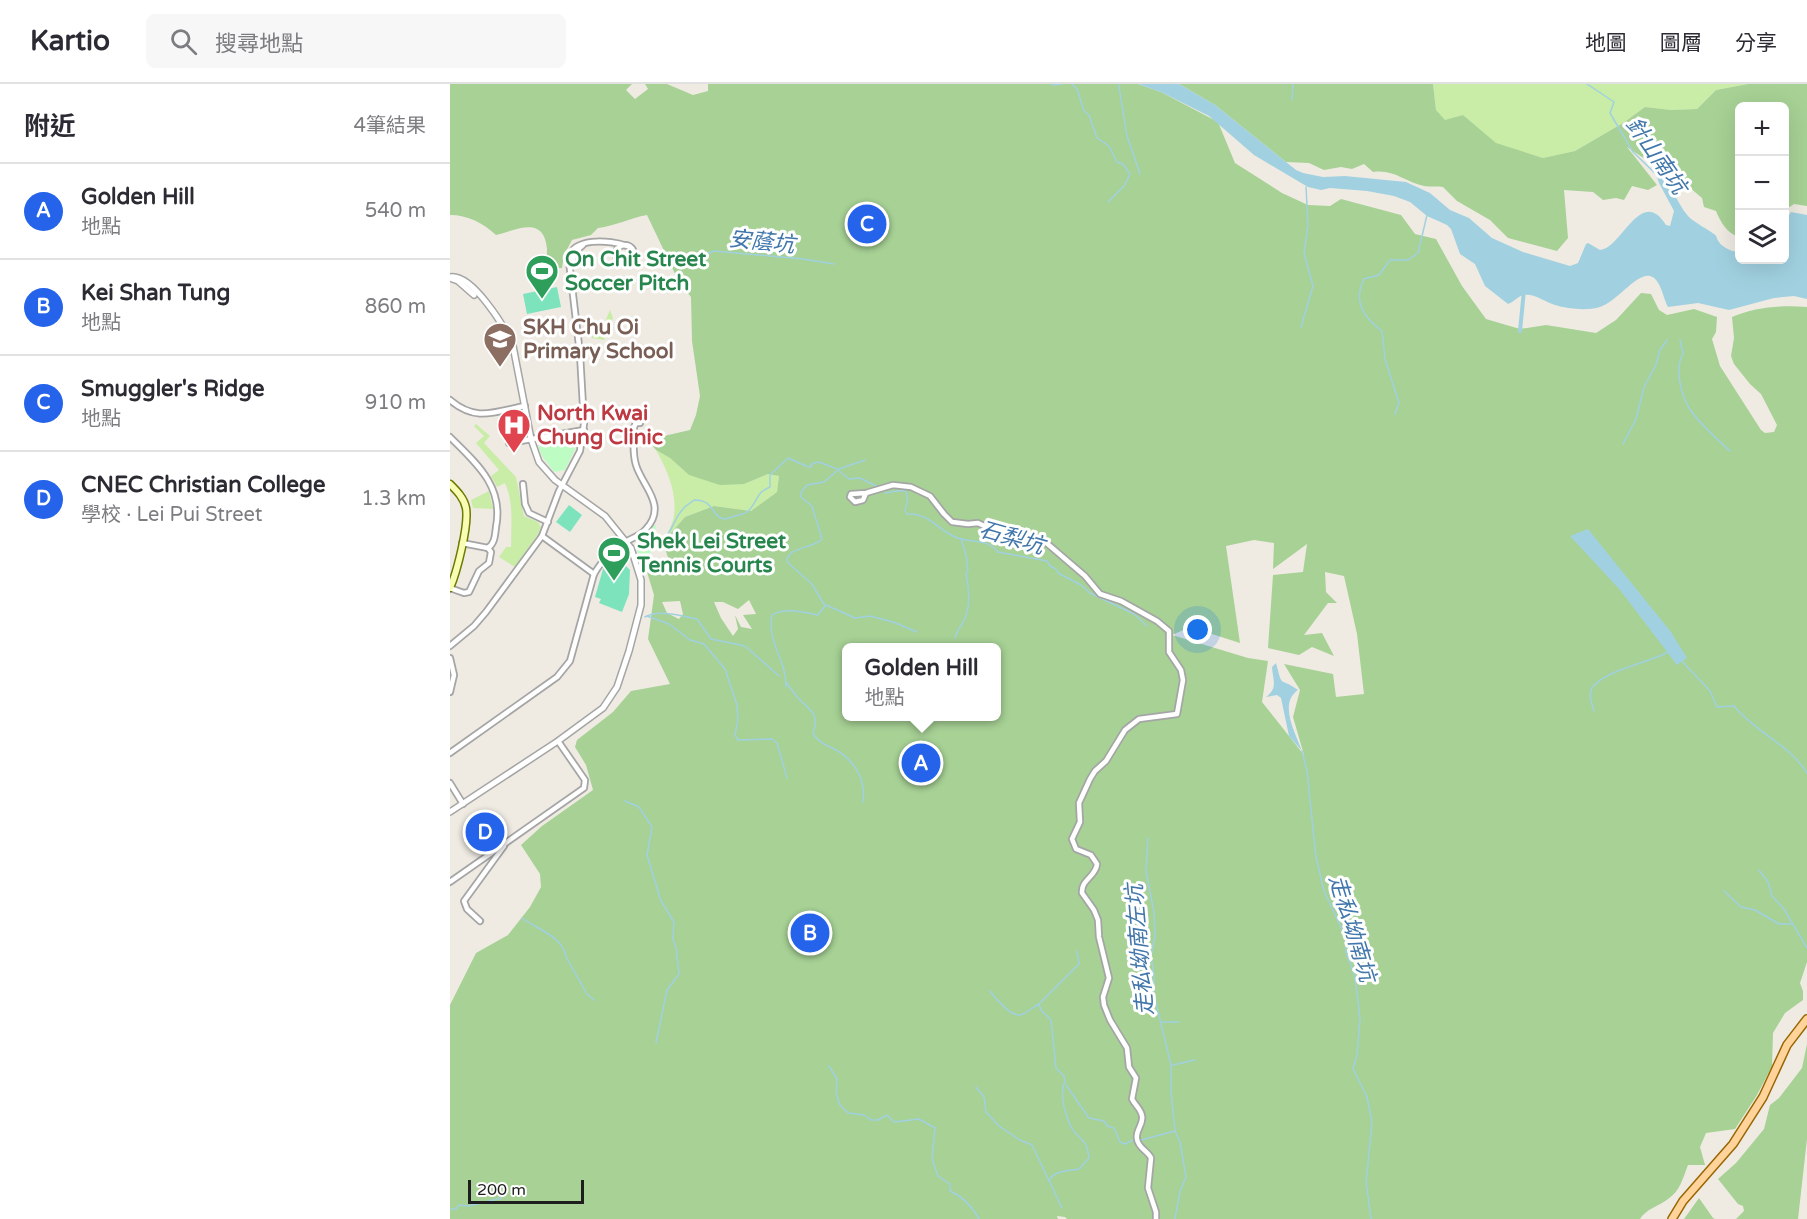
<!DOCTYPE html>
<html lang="zh-TW">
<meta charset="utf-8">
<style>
body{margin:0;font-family:"Varela Round","Noto Sans TC",sans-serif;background:#f7f7f7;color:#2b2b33}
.controls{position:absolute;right:18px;top:18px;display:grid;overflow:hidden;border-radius:9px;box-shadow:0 6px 24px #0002}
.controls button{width:54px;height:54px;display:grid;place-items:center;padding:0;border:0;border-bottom:2px solid #e1e1e2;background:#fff;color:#2b2b33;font:30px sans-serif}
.scale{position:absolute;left:18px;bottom:15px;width:116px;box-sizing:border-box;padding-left:6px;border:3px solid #1e1e1e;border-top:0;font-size:16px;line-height:21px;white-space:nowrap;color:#1e1e1e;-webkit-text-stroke:4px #fff;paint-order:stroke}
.you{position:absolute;left:748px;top:546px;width:21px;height:21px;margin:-15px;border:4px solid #fff;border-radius:50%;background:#1a73e8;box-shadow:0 0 0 9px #1a73e833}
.badge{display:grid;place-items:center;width:39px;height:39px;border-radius:50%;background:#2563eb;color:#fff;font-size:20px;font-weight:700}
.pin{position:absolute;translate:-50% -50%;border:3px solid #fff;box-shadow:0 2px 6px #0006}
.popup{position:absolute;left:392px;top:559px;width:159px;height:78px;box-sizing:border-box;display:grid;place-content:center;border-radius:9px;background:#fff;filter:drop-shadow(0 2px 4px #0005);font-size:20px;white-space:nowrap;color:#7c7c81}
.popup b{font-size:22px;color:#2b2b33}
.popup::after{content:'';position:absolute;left:50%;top:100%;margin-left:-12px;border:12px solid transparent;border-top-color:#fff}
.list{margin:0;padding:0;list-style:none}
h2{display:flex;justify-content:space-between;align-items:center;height:78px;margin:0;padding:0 24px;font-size:26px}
h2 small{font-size:20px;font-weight:400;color:#7c7c81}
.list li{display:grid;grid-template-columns:39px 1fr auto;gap:18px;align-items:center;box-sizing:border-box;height:96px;padding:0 24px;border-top:2px solid #e1e1e2}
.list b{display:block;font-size:22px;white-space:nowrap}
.list p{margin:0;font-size:20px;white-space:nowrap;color:#7c7c81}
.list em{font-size:20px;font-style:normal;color:#7c7c81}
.icon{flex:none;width:33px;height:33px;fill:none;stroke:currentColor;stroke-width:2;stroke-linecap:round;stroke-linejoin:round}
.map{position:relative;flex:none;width:1357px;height:1135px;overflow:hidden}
header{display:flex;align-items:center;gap:36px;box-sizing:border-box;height:84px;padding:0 30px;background:#fff;border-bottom:2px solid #e1e1e2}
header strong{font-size:28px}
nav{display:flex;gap:33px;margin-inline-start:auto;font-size:21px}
.search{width:420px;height:54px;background:#f7f7f7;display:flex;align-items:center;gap:15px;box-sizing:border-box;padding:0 21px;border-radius:9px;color:#7c7c81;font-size:22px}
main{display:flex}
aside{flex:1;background:#fff}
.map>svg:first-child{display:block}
</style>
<header>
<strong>Kartio</strong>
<div class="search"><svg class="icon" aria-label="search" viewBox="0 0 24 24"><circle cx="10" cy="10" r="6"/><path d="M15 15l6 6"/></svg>搜尋地點</div>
<nav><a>地圖</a><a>圖層</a><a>分享</a></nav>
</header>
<main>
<aside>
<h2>附近<small>4筆結果</small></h2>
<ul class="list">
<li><span class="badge">A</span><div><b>Golden Hill</b><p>地點</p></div><em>540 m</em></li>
<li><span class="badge">B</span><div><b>Kei Shan Tung</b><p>地點</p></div><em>860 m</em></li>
<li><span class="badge">C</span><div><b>Smuggler's Ridge</b><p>地點</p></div><em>910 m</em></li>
<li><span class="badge">D</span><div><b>CNEC Christian College</b><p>學校 · Lei Pui Street</p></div><em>1.3 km</em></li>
</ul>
</aside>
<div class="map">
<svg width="1357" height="1135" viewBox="0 0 1357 1135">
<rect width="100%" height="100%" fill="#efebe3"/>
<g fill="#c9eda6">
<polygon points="983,0 1298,0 1266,6 1247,25 1221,26 1195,23 1173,39 1125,67 1093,74 1046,60 1013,31 995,37 986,26"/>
<polygon points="160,226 163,234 154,256 142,254 139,248 141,243 146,240 153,243"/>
<path d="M26 340 40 352 34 359 66 393 74 432 88 438 91 443 88 450 65 483 49 473 56 463H61C61 442 64 419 55 399L47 403 41 392 49 386 26 359 34 352 24 342Z"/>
<path d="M206 366 220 374 239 391 294 400 318 390 329 392 327 408 301 427 264 422 235 433 213 458C217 450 223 440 224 431 227 408 217 386 206 366Z"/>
<polygon points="39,407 43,425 23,424 21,416"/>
</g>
<g fill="#a7d195" fill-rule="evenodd">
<path d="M0 0H182L176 6 185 15 198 5 195 0H217L243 11 258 7V0H688L711 8 768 38 785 79 832 109 858 121 880 122 891 115 951 131 965 150 986 155 1012 202 1036 235 1070 245 1096 241 1146 249 1166 236 1191 209 1201 210 1209 226 1217 231 1244 225 1267 233 1266 248 1262 255 1270 282 1311 346 1315 349 1324 348 1327 341 1311 310 1300 300 1284 280 1281 272 1284 254 1282 233C1306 223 1331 221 1357 223V878L1350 899 1353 907V916L1335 929 1323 949 1322 982 1307 1011 1285 1045 1256 1049 1250 1063 1255 1081H1238C1233 1094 1230 1107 1218 1115 1209 1122 1196 1125 1190 1135H617L615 1133 607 1132 608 1135H0V921L26 869 58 851 80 823 91 803 90 790 71 761 92 742 143 706 136 681 125 663 127 656 163 628 181 607 220 600 198 555 204 511 197 488 222 486 213 458 235 433 264 422 301 427 327 408 329 392 318 390 294 400 270 401 239 391 220 374 206 366 195 353 214 352 240 346 246 331 250 312 242 257 241 213 228 196 197 131C180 134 165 142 148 144L141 151 122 156 114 171 112 184 98 185C96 179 97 172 97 165 94 131 67 146 46 151 33 139 18 131 0 131ZM804 456 824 459 823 485 857 460 853 488 823 491 818 564 849 571 862 563 884 572 872 549 854 551 878 519H887L876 508 875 488 894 492 907 550 914 610 886 613 883 590 834 580 850 606 843 633 854 671 812 618 818 577 798 574 722 551 740 543 790 559 776 462ZM299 516 306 530 293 531 302 545 291 543 285 531 288 545 283 552 271 534 264 518H273L288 525ZM230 517 233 530 229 535 217 529 212 518ZM396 564H546V632H396Z"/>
<path d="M729 0H983L986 26 995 36 1013 31 1046 59 1093 74 1125 67 1173 39 1195 23 1221 26 1247 25 1266 6 1298 0H1357V122L1344 120 1335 126 1334 22H1290L1289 153C1277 149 1271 139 1266 127L1254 123 1252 114 1239 103 1228 88 1198 77 1177 63 1207 101 1198 106 1182 102 1174 116 1166 114 1153 116 1143 108 1114 106 1118 154 1107 167 1058 154 1040 136 1007 117 993 103C987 102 980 103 974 102 955 98 944 85 923 88L914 80 902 85 891 83 874 86 859 79 836 78 765 21Z"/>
<polygon points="1357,960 1357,1055 1348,1135 1286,1135 1294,1127 1293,1122 1288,1120 1268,1095 1286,1079 1314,1045 1320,1021 1329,1014 1352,984"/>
<polygon points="1249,1114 1263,1134 1265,1135 1234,1135"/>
</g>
<g fill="#bdfcc2">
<polygon points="114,354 115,361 120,360 120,364 126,363 125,365 115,386 104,388 92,372 88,362 91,358"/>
<polygon points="204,441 206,442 200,470 205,485 194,485 186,463"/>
</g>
<g fill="#7ce3bc">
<polygon points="107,203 111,223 77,230 73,210"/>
<polygon points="119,421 132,431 120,448 106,438"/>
<polygon points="167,469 178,473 176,482 180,486 179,510 172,528 149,519 151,515 145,513 153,485"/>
<polygon points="36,735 46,748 29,761 19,747"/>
</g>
<g fill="#a1d1e0">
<path d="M688 0H729L765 21 846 86 853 89 873 93 895 92 956 98 980 109 1000 126 1019 134 1042 154 1073 168 1120 182 1128 179 1136 160 1138 159 1150 166C1172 164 1191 101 1216 141L1220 142 1224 127 1209 99 1206 90 1208 89C1223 101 1226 118 1238 132 1242 137 1259 146 1264 150 1268 153 1266 154 1269 158 1273 164 1283 168 1289 168L1290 176H1334L1335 137 1341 128 1357 131V215L1344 212 1324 214 1279 226 1248 219 1218 223C1213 214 1211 195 1200 192 1186 189 1167 218 1150 223 1137 227 1118 225 1105 221 1095 218 1084 209 1074 211 1068 212 1064 218 1058 220L1035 202 1025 180 1010 170 1001 145 997 141 977 132 960 118 944 112 917 107 880 104 871 106 858 103 804 71 759 32 711 8Z"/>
<polygon points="1138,445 1221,548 1237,574 1227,581 1170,506 1120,452"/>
<path d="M826 579C833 606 829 592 848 606 828 620 846 650 852 667L839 652 831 614 827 611 816 613C828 604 823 597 822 583Z"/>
</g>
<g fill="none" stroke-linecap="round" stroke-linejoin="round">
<g stroke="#a1d1e0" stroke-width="1.5">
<polyline points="622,0 627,5 634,27 639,31 647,54 659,62 667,78 673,80 680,90 674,102 658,118"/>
<polyline points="670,0 669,3 677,52 690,90"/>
<polyline points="1137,0 1164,18 1160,29 1183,68 1207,91"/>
<polyline points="602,1 612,0"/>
<polyline points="842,16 843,0"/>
<polyline points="238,178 264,167 353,175 384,180"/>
<polyline points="851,243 863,202 854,169 858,141 856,103"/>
<path d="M1230 256 1233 269C1224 285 1231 312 1241 327 1251 341 1267 355 1280 367"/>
<path d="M945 330 949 319 935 275 932 247C913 233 903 217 914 195L929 191 940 176H958L968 169 977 131"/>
<polyline points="1173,360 1186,335 1194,303 1206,281 1210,266 1217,256"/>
<polyline points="389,387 399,395 410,394 428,403"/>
<path d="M432 406 436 409C455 405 462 403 455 426L457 430C480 429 486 445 505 453 521 460 536 453 548 468L597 477 600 482 606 485 608 489 631 501 640 509 684 530 697 542"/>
<path d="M197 457C223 460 219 440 233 425 236 421 241 419 244 416 264 416 261 430 271 434 276 437 280 433 285 432 301 429 301 424 309 411 311 407 316 405 320 403V391L338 374 356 382 361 383V380L369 378 387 385"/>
<polyline points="376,521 405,534 420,532 443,538 467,548"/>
<polyline points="197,532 219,540 240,556 254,560 275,585 287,621 288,635 285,651 288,656 322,655 327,659 337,694"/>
<path d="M195 533C209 525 232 532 247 535L261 555 295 562 329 592"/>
<path d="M505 554C507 547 511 542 514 536 521 522 519 504 516 490L518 487 516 471 511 455"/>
<path d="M1232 577 1260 607 1267 623 1284 622C1305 648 1340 661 1357 689"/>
<path d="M336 598C340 604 344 609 348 614 362 628 369 628 363 650 369 659 377 661 386 666 405 677 416 696 413 718"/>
<path d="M336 603C337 577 317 560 322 531 334 523 354 528 368 531L375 522 362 500 338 479 337 475C342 462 362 465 372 455L362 422 351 413V408L357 401 374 398 389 385 415 376"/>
<path d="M1144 627C1142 620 1138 611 1142 604 1154 586 1199 579 1218 568"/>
<polyline points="852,667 857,687 866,773 874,807 896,854 896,868 905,893 910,935 907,971 903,985 917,1013 922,1039 916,1098 921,1135"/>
<polyline points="175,717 189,723 202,743 197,771 211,817 224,838 223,856 226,863 229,890 217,906 206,959"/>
<polyline points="698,754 696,787 704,828 705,852 701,872 704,891 704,911 721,981 721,1008 725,1047"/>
<polyline points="1309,786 1318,798 1322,812 1334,825 1357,864"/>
<polyline points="1274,807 1291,823 1305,826 1329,840 1342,840"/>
<path d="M72 834C86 845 113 852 116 873L137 910 144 916"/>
<path d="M540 907C545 914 563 936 573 930 579 927 583 923 589 920L591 926 601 936 606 984 614 992 615 999"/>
<polyline points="589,920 629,880 627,867"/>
<polyline points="712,938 729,938"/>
<polyline points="723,981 745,976"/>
<path d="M379 982 387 995 386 1009 390 1021 398 1029 414 1031 421 1036H428L437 1031 444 1038 469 1035 485 1044 482 1075 488 1092 500 1100V1107C514 1113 522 1122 529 1135"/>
<polyline points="616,1001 639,1034 654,1037 657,1042 664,1044 670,1058 675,1060 683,1056"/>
<polyline points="526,1003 534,1013 536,1028 549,1042 570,1056 582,1061 612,1124"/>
<polyline points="691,1056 725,1047 730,1058 736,1093 730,1107 725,1135"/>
<path d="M599 1097C603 1086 619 1087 629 1085L639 1074C637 1052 626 1055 620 1041 615 1029 610 1012 614 999"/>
<polyline points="0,1125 6,1125 9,1121 18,1122 52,1114"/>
</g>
<polyline stroke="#a1d1e0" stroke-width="4" points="1070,247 1074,206"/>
<g stroke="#a5a5a5" stroke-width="8">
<g id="minor">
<circle cx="175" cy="170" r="9"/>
<polyline points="121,181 126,167 133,161"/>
<path d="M0 316C26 338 44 328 75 322"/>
<path d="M0 353C26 379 54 402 46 443 45 451 45 459 38 464"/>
<polyline points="59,359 134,346"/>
<polyline points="73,400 75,420 79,429 98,438"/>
<path d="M416 409 413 416 405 418 400 413 401 410 416 409 443 401 461 403 480 412 494 430 502 438 518 440 528 439 553 451 593 456 635 492 650 510 671 517 707 537 719 547V568L731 586 733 596 727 630 689 635 675 646 656 677 645 687 640 695 629 719 630 738 622 755 626 765 641 771 647 780C646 793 631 795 632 809L644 826 648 836 649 853 659 894 653 913 654 921 660 936 677 964 679 983 686 994 682 1015C685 1021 691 1025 692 1032 694 1040 685 1046 687 1055 688 1064 698 1067 701 1074L698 1104 706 1128V1135"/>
<polyline points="92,452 144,490"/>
<polyline points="12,459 38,464"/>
<polyline points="0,504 14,509 19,508 29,487 39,479 41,468 38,464"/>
<path d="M0 562 24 542 36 528 92 452 109 407 130 367 134 340 130 270 119 177C119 152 161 156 177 162"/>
<polyline points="0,574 4,591 0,608"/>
<path d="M0 669 107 593 120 577 144 490C153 475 162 466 177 457 183 454 191 451 196 445 218 421 192 402 186 381 182 369 184 355 184 343L186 339H190"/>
<polyline points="0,699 13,720"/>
<polyline points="0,798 134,704 135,696 108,657"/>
<polyline points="30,837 17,825 14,817 54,762"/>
</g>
</g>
<g stroke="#a5a5a5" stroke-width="8">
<g id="tertiary">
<path d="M0 193C22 189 55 243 63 262L81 355 89 378 105 396 155 432 176 458 181 464 191 496V521L179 567 167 603 153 624 108 657 0 728"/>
<polyline points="0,194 8,197 24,211"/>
</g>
</g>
<g stroke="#6c7a00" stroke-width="9">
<path id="secondary" d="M0 400C7 407 14 414 16 424 19 441 7 488 0 504"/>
</g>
<g stroke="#986600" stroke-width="10">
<polyline id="primary" points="1222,1135 1233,1117 1283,1060 1313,1013 1337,961 1357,935"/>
</g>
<use href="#minor" stroke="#fff" stroke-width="4.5"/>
<use href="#tertiary" stroke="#fff" stroke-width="5"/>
<use href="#secondary" stroke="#f9fdb4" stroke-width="6"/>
<use href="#primary" stroke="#ffd399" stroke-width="7"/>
</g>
<defs>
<g id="stadium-pin" transform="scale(1.725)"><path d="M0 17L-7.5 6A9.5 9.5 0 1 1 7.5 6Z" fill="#2e9e5b" stroke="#fff"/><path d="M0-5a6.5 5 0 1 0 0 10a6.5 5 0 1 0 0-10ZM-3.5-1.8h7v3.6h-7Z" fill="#fff"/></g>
<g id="school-pin" transform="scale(1.725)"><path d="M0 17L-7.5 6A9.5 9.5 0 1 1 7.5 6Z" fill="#8d6e63" stroke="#fff"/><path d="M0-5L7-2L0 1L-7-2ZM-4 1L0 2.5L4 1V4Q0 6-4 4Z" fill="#fff"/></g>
<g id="hospital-pin" transform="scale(1.725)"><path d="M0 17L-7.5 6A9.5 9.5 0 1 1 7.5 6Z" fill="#e0444e" stroke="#fff"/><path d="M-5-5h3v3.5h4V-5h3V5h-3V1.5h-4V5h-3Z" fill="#fff"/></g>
</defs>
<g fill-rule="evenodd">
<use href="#stadium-pin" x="92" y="187"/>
<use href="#school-pin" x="50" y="255"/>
<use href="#hospital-pin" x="64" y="341"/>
<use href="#stadium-pin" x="164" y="469"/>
</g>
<g text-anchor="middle" stroke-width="6" stroke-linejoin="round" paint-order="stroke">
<g font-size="21" font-weight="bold" fill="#27864d" stroke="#fff" text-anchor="start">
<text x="115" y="182">On Chit Street<tspan x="115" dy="24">Soccer Pitch</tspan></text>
<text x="187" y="464">Shek Lei Street<tspan x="187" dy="24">Tennis Courts</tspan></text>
</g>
<g font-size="21" font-weight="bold" fill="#785e54" stroke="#fff" text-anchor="start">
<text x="73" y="250">SKH Chu Oi<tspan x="73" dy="24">Primary School</tspan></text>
</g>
<g font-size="21" font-weight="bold" fill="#be3a42" stroke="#fff" text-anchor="start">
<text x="87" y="336">North Kwai<tspan x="87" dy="24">Chung Clinic</tspan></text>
</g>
<g font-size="22" font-style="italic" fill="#4277ab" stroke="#fff">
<text transform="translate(1207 71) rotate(55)" y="8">針山南坑</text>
<text transform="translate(312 157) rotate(6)" y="8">安蔭坑</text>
<text transform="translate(562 453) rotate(16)" y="8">石梨坑</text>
<text transform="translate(903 844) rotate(73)" y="8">走私坳南坑</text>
<text transform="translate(689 866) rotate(-95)" y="8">走私坳南左坑</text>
</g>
</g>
</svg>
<div class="controls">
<button>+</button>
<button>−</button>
<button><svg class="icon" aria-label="layers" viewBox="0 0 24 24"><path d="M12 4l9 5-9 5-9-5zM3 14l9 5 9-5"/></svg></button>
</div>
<div class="scale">200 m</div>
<div class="you"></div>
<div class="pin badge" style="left:471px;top:679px">A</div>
<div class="popup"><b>Golden Hill</b>地點</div>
<div class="pin badge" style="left:360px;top:849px">B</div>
<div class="pin badge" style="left:417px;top:140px">C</div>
<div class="pin badge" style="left:35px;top:748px">D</div>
</div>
</main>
